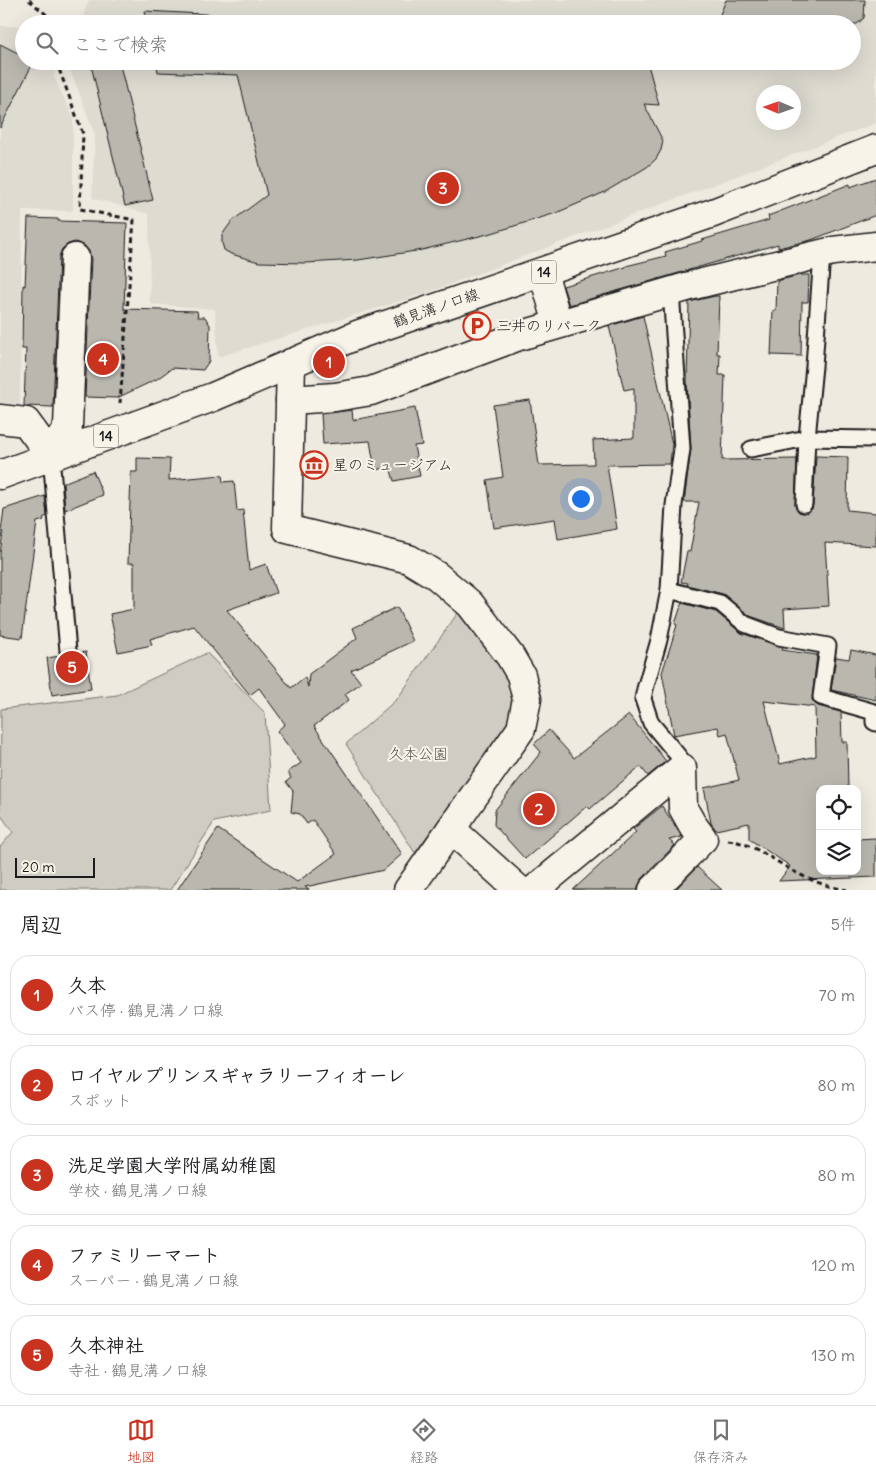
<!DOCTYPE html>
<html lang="ja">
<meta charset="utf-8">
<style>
body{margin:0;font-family:Delius,"Klee One",sans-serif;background:#f6f6f6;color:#202124}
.controls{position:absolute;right:15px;bottom:15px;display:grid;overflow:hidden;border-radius:10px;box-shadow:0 5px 20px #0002}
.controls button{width:45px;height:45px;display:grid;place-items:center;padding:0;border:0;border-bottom:1px solid #e0e0e0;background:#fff;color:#202124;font:25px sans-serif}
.compass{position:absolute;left:756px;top:85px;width:45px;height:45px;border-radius:50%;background:#fff;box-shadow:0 5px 20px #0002;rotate:272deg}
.scale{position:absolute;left:15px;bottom:12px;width:80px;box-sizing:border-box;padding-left:5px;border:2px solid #1c1c1c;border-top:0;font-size:14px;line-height:18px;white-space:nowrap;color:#1c1c1c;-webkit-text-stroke:4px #f7f3e8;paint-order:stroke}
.you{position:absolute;left:580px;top:498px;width:18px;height:18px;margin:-12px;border:4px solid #fff;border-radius:50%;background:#1a73e8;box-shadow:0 0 0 8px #1a73e833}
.badge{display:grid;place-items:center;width:32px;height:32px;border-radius:50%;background:#c8321e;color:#fff;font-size:16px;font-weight:700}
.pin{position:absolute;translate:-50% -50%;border:2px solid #fff;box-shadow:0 1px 5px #0006}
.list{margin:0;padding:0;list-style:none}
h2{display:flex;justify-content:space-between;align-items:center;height:65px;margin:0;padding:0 20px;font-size:21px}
h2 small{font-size:16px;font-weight:400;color:#757577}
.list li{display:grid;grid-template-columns:32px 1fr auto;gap:15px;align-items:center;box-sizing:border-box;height:80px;margin:0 10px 10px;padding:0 10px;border:1px solid #e0e0e0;border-radius:20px}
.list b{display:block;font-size:19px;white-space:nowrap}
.list p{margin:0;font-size:16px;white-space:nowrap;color:#757577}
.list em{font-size:16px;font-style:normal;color:#757577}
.icon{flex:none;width:28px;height:28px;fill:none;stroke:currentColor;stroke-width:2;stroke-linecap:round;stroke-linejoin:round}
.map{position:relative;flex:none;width:876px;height:890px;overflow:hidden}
.search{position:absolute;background:#fff;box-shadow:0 5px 20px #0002;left:15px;right:15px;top:15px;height:55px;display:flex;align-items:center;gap:12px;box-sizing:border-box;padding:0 18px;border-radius:28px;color:#757577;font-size:19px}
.sheet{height:515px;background:#fff}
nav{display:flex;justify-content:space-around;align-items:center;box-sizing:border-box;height:70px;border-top:1px solid #e0e0e0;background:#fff;font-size:14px;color:#757577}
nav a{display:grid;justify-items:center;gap:2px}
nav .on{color:#c8321e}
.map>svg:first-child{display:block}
</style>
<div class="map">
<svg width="876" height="890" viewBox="0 0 876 890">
<rect width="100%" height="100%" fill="#eeeae0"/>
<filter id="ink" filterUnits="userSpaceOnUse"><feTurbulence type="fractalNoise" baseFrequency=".02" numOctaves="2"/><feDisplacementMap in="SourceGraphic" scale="10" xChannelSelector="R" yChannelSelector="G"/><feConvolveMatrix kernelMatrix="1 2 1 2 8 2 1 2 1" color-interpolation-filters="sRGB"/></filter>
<g filter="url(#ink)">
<g fill="#dedbd1" fill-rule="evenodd">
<path d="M89 0H876V123L427 293 218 357 215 309 150 304 149 214 92 198 95 135 70 69 72 61H852V24H80ZM764 92H794V122H764Z"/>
<polygon points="0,26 24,26 24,61 56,61 54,77 73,117 73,211 22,210 20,405 0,403"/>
</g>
<g fill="#cfccc3" stroke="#767470">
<polygon points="462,607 519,686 518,712 415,853 346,744 397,699"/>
<polygon points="207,653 265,713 271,810 214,822 170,890 0,890 0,847 13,832 0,814 1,709 117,695"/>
</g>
<g fill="#bab7af" stroke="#1c1c1c" fill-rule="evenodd">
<polygon points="726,0 865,0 864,18 857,24 716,24"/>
<polygon points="145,11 397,24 148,24"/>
<polygon points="0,44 24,56 24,61 34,61 0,128"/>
<polygon points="90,61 119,61 153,200 125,206"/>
<polygon points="156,61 647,61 659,105 644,104 663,141 661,150 656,159 647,167 605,192 556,213 492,233 422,250 358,260 306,263 259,262 231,254 224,250 222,243 222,235 232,221 267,195 238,75 158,72"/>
<polygon points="876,178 876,215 811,240 778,248 778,244 569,305 563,286 626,267 626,266 666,256 665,252 702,241 702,240 769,220 768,216 850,184 850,187"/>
<polygon points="28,218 58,219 58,221 127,223 124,309 197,311 198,317 205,317 210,325 209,361 203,370 172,368 157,379 117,398 85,397 91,259 89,251 84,245 75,242 68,244 62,249 59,257 53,407 24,406 26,349 22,349 23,285 25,286"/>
<polygon points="800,275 809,275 808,302 802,302 801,356 771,355 773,311 776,311 777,281"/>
<polygon points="715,296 719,296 717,354 720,354 719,375 725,375 722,460 797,459 795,504 799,512 804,513 812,509 813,505 816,456 848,457 847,510 876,513 876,546 825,543 829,606 784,609 785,628 750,616 723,594 687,585 688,583 681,582 687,551 690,552 699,502 684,502 691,449 687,382 689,302"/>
<polygon points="643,316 672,444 670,464 607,465 617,529 558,539 555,519 494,528 487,480 503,477 493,405 530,400 539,465 594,464 593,440 634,438 634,388 624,390 609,326"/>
<polygon points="415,408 422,445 414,446 420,476 394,481 390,467 375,470 370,441 323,444 321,414 352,410 353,420"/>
<polygon points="137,458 170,459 169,480 222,475 223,482 234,481 237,511 243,510 249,570 266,564 276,593 227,610 291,688 305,677 308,687 309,674 357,638 353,628 397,607 413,641 351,670 361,683 345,694 349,700 314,726 402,854 384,870 305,887 309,890 177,890 218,829 297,882 336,854 313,820 307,824 300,814 291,812 293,791 286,782 291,778 288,772 301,763 277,731 285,724 259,688 250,695 194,626 150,639 152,645 118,652 110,614 134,609 134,563 128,563 131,472 137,472"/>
<polygon points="93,471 103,495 65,510 63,483"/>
<polygon points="45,496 47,516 43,518 44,520 37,522 22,638 0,635 0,553 3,532 1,531 4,509"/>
<path d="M682 603 716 612 741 633 783 647 782 650 817 655 812 700 818 706 841 712 842 742H847L848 789H820V871H857V839L876 838V877L779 881 790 866 749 839V823L716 830 711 823 704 788 739 780 727 733 720 735 718 727 674 735 662 673 677 625 675 624ZM764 701 815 707 816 756 780 764Z"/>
<polygon points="851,650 876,655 876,700 831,690 836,657 849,659"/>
<polygon points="86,652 91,689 52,695 47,658 60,656 64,659 69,660 74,658 77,653"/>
<polygon points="629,715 666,761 648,776 641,767 637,769 590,809 587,806 525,859 494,825 495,810 541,752 534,744 549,730 574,758"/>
<polygon points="662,806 682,837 669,840 675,845 642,879 638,886 638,890 573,890 636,832 633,829"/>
<polygon points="697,867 722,890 675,890"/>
</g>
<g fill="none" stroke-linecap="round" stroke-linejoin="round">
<g stroke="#1c1c1c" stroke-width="19">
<g id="lane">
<polyline points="822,254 814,366 807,438 874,439"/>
<polyline points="671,291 682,449 674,505 669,590 659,640 645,689 643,699 651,723 680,758 682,768"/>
<polyline points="751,449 807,438 804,504"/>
<polyline points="51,456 68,651"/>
<polyline points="669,590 720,603 745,624 779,637 828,646 821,697 874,712 874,722 876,723"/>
</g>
</g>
<g stroke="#1c1c1c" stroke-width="31">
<g id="street">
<polyline points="543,272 558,324"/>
<polyline points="291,363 287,529 409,559 437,576 470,604 510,656 521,675 527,699 521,729 408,890"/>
<polyline points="290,400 335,397 371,391 519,336 690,286 833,251 876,246"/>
<polyline points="0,419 26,422 51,456 68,426 75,258"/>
<polyline points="451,829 519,890"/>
<polyline points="534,890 682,768 683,808 692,824 703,839 653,890"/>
</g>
</g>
<g stroke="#1c1c1c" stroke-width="31">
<polyline id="primary" points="0,475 213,397 357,335 713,213 876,149"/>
</g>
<g stroke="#1c1c1c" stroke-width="3" stroke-dasharray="5 4" stroke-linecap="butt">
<polyline points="29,0 48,16 60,24"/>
<polyline points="61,61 59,69 83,134 80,209 134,220 120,403"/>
<path d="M728 840C751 843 769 857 788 868 806 879 827 887 847 890"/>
</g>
<use href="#lane" stroke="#f7f3e8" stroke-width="15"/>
<use href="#street" stroke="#f7f3e8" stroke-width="28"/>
<use href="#primary" stroke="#f7f3e8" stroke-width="28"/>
</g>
</g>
<defs>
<g id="parking-ring" transform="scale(1.4375)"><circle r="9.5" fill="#f7f3e8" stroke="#c8321e" stroke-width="1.5"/><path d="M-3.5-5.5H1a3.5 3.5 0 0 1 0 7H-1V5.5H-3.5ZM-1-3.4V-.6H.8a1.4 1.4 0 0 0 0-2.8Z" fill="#c8321e"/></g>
<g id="museum-ring" transform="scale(1.4375)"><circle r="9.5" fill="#f7f3e8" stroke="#c8321e" stroke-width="1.5"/><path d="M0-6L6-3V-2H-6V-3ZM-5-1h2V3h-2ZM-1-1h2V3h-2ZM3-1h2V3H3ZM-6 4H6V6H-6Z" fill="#c8321e"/></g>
</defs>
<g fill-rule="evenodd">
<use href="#parking-ring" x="477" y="326"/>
<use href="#museum-ring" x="314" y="465"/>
</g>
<g text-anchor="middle" stroke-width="4" stroke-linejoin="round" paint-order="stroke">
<g fill="#f7f3e8" stroke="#5e5c59" stroke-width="1">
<rect x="531.5" y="260.5" width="25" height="23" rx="4"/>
<rect x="93.5" y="424.5" width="25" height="23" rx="4"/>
</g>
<g font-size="14" font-weight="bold" fill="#1c1c1c">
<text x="544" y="277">14</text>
<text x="106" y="441">14</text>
</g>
<g font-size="15" fill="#1c1c1c" stroke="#f7f3e8">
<text transform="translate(436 308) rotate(-19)" y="5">鶴見溝ノ口線</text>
</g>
<g font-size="15" fill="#1c1c1c" stroke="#f7f3e8" text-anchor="start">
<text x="496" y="331">三井のリパーク</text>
<text x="333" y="470">星のミュージアム</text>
</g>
<g font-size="15" fill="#52514e" stroke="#f7f3e8">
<text x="418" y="759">久本公園</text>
</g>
</g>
</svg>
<div class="controls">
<button><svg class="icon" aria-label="locate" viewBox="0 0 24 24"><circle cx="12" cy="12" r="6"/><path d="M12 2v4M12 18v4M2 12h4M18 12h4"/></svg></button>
<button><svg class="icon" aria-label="layers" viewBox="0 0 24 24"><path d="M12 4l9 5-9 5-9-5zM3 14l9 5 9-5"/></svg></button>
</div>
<svg class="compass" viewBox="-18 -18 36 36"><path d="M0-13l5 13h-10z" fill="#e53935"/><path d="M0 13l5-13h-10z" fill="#757577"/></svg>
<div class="scale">20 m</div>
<div class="you"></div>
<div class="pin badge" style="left:329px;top:362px">1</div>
<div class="pin badge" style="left:539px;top:809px">2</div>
<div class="pin badge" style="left:443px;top:188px">3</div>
<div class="pin badge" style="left:103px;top:359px">4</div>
<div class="pin badge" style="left:72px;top:667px">5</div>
<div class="search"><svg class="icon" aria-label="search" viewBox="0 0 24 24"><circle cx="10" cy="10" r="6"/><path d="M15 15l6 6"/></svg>ここで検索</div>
</div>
<section class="sheet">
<h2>周辺<small>5件</small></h2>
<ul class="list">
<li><span class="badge">1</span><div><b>久本</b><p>バス停 · 鶴見溝ノ口線</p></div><em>70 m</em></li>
<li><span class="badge">2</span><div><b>ロイヤルプリンスギャラリーフィオーレ</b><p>スポット</p></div><em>80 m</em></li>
<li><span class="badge">3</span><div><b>洗足学園大学附属幼稚園</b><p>学校 · 鶴見溝ノ口線</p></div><em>80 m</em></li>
<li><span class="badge">4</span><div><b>ファミリーマート</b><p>スーパー · 鶴見溝ノ口線</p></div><em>120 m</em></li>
<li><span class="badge">5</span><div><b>久本神社</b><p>寺社 · 鶴見溝ノ口線</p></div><em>130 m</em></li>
</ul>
</section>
<nav>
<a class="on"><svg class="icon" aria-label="map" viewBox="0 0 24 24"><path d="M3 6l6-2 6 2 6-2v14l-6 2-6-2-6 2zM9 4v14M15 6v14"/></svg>地図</a>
<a><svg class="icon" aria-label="directions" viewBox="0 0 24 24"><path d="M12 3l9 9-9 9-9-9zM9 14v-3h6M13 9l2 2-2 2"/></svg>経路</a>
<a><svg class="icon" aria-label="saved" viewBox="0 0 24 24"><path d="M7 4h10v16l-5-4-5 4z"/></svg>保存済み</a>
</nav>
